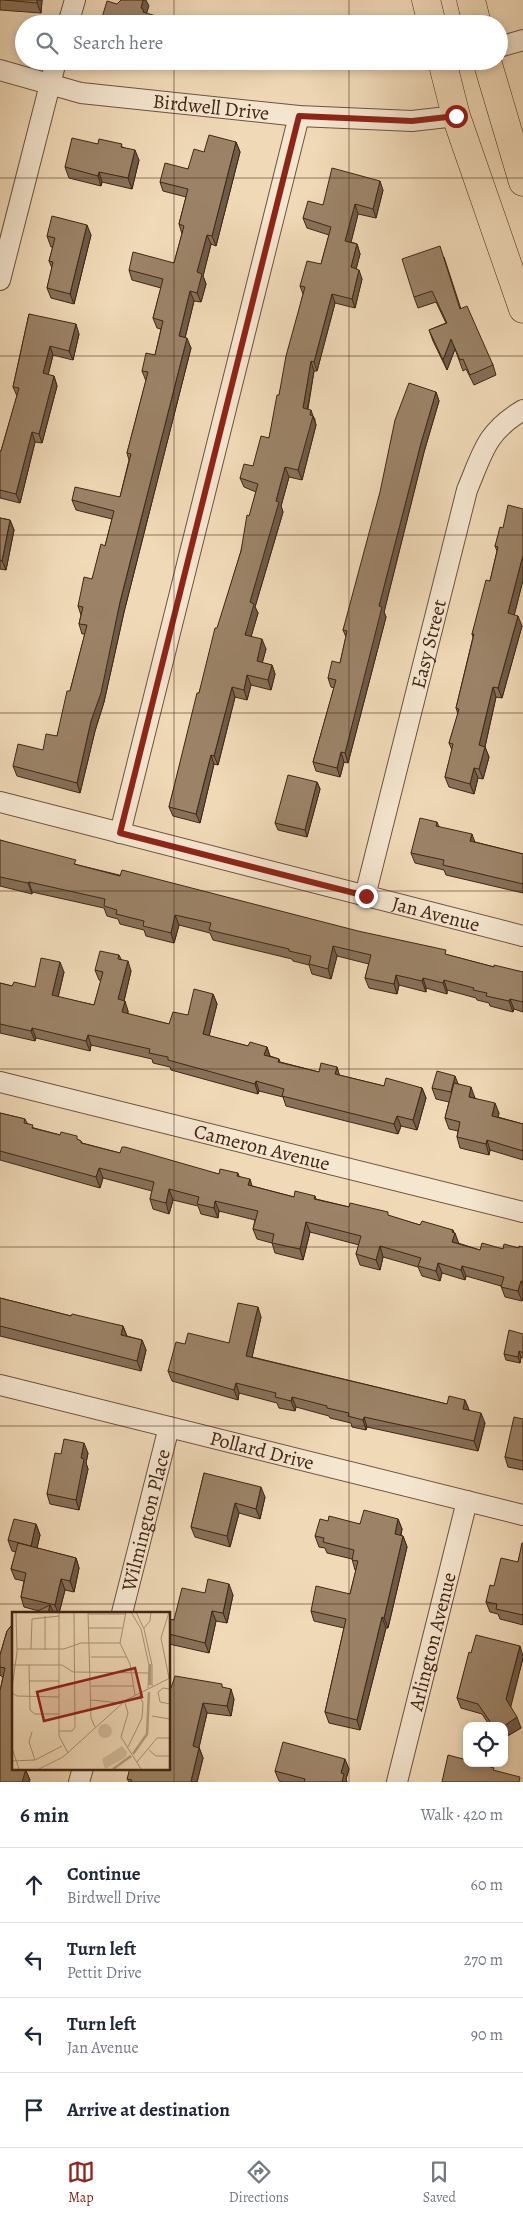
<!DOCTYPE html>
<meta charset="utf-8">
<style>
body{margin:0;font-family:Alegreya,serif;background:#f6f6f7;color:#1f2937}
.controls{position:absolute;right:15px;bottom:15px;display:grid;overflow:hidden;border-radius:10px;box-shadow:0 2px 8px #0003}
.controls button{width:45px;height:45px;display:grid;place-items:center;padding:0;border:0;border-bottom:1px solid #e0e1e3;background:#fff;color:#1f2937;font:25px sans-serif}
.stop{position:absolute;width:15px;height:15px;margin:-11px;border:4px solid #8f2418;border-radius:50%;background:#fff}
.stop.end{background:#8f2418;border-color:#fff;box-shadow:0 1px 5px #0008}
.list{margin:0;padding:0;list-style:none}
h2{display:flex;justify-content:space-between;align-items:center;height:65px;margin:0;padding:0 20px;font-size:21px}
h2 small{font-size:16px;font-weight:400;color:#747a83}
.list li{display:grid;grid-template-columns:32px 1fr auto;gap:15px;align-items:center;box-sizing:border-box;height:75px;padding:0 20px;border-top:1px solid #e0e1e3}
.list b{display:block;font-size:19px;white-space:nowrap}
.list p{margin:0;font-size:16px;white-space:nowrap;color:#747a83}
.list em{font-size:16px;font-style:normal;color:#747a83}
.icon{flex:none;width:28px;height:28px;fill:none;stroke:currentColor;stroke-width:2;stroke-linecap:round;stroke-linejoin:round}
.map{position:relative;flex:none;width:523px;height:1782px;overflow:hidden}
.search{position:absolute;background:#fff;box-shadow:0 2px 8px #0003;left:15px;right:15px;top:15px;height:55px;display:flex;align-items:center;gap:12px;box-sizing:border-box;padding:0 18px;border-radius:28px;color:#747a83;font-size:19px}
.sheet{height:365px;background:#fff}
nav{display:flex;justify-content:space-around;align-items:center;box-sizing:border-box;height:70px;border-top:1px solid #e0e1e3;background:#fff;font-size:14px;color:#747a83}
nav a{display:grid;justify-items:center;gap:2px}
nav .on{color:#8f2418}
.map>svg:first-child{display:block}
</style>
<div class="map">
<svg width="523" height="1782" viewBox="0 0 523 1782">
<rect width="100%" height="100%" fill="#f0d9b7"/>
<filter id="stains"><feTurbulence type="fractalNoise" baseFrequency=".004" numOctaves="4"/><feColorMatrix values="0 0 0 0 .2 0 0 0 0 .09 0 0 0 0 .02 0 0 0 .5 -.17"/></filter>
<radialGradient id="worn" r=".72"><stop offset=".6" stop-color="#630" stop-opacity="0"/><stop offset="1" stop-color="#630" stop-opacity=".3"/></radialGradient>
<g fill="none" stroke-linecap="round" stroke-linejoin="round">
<g stroke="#6e533c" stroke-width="22">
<g id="minor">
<polyline points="68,24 75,0"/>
<polyline points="499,47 523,40"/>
<path id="s1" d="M0 70 81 93 299 116 412 121 456 116"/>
<polyline points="0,280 56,61"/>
<path id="s2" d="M0 802 523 936"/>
<polyline points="120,833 299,116"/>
<path id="s3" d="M365 896 467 490C483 452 486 432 523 410"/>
<path id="s4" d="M0 1082 523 1212"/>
<path id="s5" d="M0 1385 523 1515"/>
<path id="s6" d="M122 1613 169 1427"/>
<polyline points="79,1782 83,1768"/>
<path id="s7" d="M397 1782 467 1501"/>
</g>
</g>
<g stroke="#422613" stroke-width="29">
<g id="highway">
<polyline points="426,0 432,24"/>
<polyline points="471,0 477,24"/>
<polyline points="442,61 456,116 523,309"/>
<polyline points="487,61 523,182"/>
</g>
</g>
<use href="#minor" stroke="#f5e6d0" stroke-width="20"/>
<use href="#highway" stroke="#f0d9b7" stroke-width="28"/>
</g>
<g fill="#867159" stroke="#422613">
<polygon points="0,0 42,0 41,13 0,10"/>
<polygon points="212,61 251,61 251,65"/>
<polygon points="236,142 240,152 216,246 211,244 203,276 206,284 201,302 194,301 185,338 191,348 124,612 104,702 95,731 80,793 17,776 13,766 43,750 57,736 70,691 85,634 82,634 79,624 81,615 78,606 92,579 105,546 112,519 76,510 72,500 120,497 129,460 127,453 146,381 142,371 155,355 161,329 157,328 153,318 161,288 132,280 129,270 174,263 182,234 179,224 186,197 163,191 160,182 188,169 204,152"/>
<polygon points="98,144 123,147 139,160 132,189 102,182 101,186 69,178 65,167"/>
<polygon points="383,190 376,218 358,214 351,242 357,244 360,254 356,269 362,279 355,308 335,303 317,371 314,371 308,409 315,419 315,421 316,425 302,480 289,477 281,506 283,512 255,607 258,613 251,636 266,649 262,663 272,665 275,674 271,690 251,685 247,700 235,697 218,765 214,764 200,823 173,816 169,807 199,693 241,551 256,492 244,487 240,478 253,466 269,438 303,294 300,286 321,264 329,235 307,228 303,218 323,205"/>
<polygon points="91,235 74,304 51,298 47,288 52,268 49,261 53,247 51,247 47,236"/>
<polygon points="444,257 461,309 493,365 496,375 474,385 466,369 463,371 455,349 447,370 433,341 429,330 446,323 436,302 418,308 414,297"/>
<polygon points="29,314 79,334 73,360 53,355 48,375 54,376 57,386 42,443 35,442 20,503 0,498 0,451 1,451 17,396 13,387"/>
<polygon points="436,392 439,401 424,452 384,612 386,617 348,763 344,762 340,777 316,771 313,762 334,688 331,687 328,678 340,663 346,637 343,630"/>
<polygon points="0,518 10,520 14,530 6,570 0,569"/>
<polygon points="503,528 523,580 514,615 522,626 502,698 496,697 485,747 489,757 483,779 478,778 474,794 449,787 445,777 452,750 449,743 458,714 456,708 473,637 472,634 490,581 497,551 495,546"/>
<polygon points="317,782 320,789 307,837 278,830 275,823"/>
<polygon points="437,822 439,827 475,842 523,854 523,893 446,875 444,870 415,863 411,853"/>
<polygon points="0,840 78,865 448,955 494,967 523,972 523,1012 514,1009 513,1012 490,1006 489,1003 477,1000 476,998 447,990 447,994 426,988 426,992 399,985 397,994 369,988 365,978 369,964 337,956 331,979 312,974 309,965 293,961 292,959 213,940 210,933 179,925 174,943 146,936 144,930 120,924 118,919 107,916 104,908 32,892 32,894 0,886"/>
<polygon points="119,955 121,959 131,971 124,1001 128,1011 128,1014 169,1024 188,1015 213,994 217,1004 209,1036 248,1046 267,1047 270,1056 279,1059 280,1062 319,1072 337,1067 339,1075 384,1086 422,1088 426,1098 417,1130 401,1126 398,1134 286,1106 283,1097 259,1091 258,1094 171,1070 170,1067 153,1063 152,1059 91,1045 90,1051 36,1038 35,1041 0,1033 0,983 12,986 35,987 64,972 58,997 94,1005 101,981 99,980 95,970"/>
<polygon points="458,1084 475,1098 499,1113 498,1117 523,1124 523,1160 490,1150 489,1155 460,1148 457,1137 458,1131 449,1129 445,1118 449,1102 436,1099 432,1088"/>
<polygon points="0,1113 25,1119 27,1123 34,1128 79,1140 81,1141 82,1143 120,1153 219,1174 238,1173 239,1176 252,1186 294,1197 315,1196 316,1199 349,1207 389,1216 420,1225 453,1230 458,1243 480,1250 519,1248 523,1247 523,1298 522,1301 505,1297 501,1286 466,1276 465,1280 442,1273 440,1281 422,1276 418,1267 383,1257 380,1270 360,1265 356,1254 359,1245 310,1232 303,1260 275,1253 272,1243 257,1239 253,1229 255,1220 219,1211 218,1218 201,1214 198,1206 173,1200 169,1214 153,1209 150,1199 152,1191 103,1178 100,1188 0,1160"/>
<polygon points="0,1298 71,1316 123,1326 127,1336 142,1340 146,1350 141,1371 0,1336"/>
<polygon points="261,1317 252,1357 447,1404 465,1400 469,1410 485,1423 478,1451 367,1427 366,1430 352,1427 351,1423 330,1418 329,1416 296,1407 295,1411 279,1408 277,1403 239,1393 238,1400 172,1381 168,1371 185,1344 229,1343"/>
<polygon points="523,1334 523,1358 521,1357 520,1363 506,1360 504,1354"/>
<polygon points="523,1419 523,1470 508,1467 505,1457"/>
<polygon points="88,1453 86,1463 88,1469 79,1510 50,1504 47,1494 61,1454"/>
<polygon points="204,1473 265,1497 260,1519 239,1513 230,1547 195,1537 191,1527"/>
<polygon points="398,1519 402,1529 401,1536 403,1536 407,1547 388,1628 386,1628 360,1730 329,1723 325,1712 344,1628 314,1621 311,1611 350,1594 356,1570 355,1570 352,1559 327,1553 325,1548 319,1547 315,1536 328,1521 360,1524"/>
<polygon points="36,1524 40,1535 37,1548 76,1558 79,1568 74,1592 65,1590 59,1613 34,1613 39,1611 24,1607 21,1597 24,1581 15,1579 11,1569 16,1552 12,1551 8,1540"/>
<polygon points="523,1543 523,1625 500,1619 498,1614 490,1612 486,1602 494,1586 518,1562"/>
<polygon points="205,1593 233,1595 227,1623 216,1621 209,1653 169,1644 169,1619 174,1620"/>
<polygon points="14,1624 14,1768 27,1768 26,1771 30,1780 29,1782 0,1782 0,1691 3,1677 1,1676 0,1675 0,1655 7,1631 12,1625"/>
<polygon points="471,1653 523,1656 523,1658 510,1706 521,1728 504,1738 504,1726 490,1726 482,1714 461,1708 457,1698"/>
<polygon points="223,1687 234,1699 231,1716 207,1713 199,1747 203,1758 197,1782 129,1782 127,1779 169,1768 171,1688"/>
<polygon points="349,1769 346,1779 347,1782 283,1782 279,1781 275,1771"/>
</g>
<g fill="#6d5c49" stroke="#422613">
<polygon points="37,0 42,0 41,13 37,3"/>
<polygon points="143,0 146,0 149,6 146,15 147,19 141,8"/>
<polygon points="236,142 240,152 216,246 212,236"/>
<polygon points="135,150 139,160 132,189 128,178"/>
<polygon points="99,172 102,182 101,186 98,176"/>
<polygon points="380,181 383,190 376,218 373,209"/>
<polygon points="355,204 358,214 349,250 345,241"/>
<polygon points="87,225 91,235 74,304 70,294"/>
<polygon points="207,235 211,244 203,276 206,284 201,302 197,293 197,272"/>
<polygon points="357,244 360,254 354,277 351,267"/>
<polygon points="359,270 362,279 355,308 352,299"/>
<polygon points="190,291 194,301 183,346 179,336"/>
<polygon points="332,294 335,303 317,371 314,362"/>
<polygon points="76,324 79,334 73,360 69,351"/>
<polygon points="187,338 191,348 124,612 104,702 95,731 80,793 77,783 91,721 120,602"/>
<polygon points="451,339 455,349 447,370 443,360"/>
<polygon points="50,346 53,355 46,383 43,373"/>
<polygon points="311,361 314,371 306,417 303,408"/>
<polygon points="54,376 57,386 42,443 39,434"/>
<polygon points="436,392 439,401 424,452 384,612 386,617 348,763 345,753 379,606 421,443"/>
<polygon points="311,410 316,425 302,480 298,470"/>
<polygon points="32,432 35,442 20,503 16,494"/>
<polygon points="285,467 289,477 281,506 283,512 255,607 258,613 249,644 245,635 250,602"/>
<polygon points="10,520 14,530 6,570 2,561"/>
<polygon points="523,555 523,580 512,624 508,613"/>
<polygon points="518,616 522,626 502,698 498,688"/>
<polygon points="262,639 266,649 260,671 257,661"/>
<polygon points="272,665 275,674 271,690 268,680"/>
<polygon points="247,675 251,685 247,700 244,690"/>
<polygon points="232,687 235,697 218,765 214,756"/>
<polygon points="493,687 496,697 483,755 479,745"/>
<polygon points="485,747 489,757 483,779 479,769"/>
<polygon points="341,752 344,762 340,777 337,768"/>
<polygon points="211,755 214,764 200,823 196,814"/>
<polygon points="474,768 478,778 474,794 470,784"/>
<polygon points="317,782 320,789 307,837 305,830"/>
<polygon points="472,834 476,845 470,841"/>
<polygon points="29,882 32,892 32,894 28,883"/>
<polygon points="175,915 179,925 174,943 171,933"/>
<polygon points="333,946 337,956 331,979 328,969"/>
<polygon points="128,961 131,971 122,1009 118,999"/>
<polygon points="60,962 64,972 56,1006 52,995"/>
<polygon points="396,975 399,985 397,994 394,984"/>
<polygon points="423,978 426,988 426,992 422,981"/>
<polygon points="444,980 447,990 447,994 443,983"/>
<polygon points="213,994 217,1004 207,1044 203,1034"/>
<polygon points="510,999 514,1009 513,1012 509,1001"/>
<polygon points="125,1001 128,1011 126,1022 122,1012"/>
<polygon points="32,1028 36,1038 35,1041 31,1031"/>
<polygon points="88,1035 91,1045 90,1051 86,1041"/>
<polygon points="267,1047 270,1057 264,1055"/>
<polygon points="337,1067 340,1077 335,1074"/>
<polygon points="455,1076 459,1086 454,1103 451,1092"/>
<polygon points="256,1081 259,1091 258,1094 255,1084"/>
<polygon points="471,1087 475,1098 469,1097"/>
<polygon points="422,1088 426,1098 417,1130 413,1120"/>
<polygon points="495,1103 499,1113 496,1126 492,1116"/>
<polygon points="397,1116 401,1126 398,1134 394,1124"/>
<polygon points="487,1140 490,1150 489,1155 486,1144"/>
<polygon points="99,1168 103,1178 100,1188 96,1177"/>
<polygon points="250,1179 253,1189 248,1185"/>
<polygon points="169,1189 173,1200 169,1214 166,1203"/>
<polygon points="215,1201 219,1211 218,1218 214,1208"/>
<polygon points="306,1222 310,1232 303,1260 300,1249"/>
<polygon points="453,1230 454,1235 455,1233 459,1244 452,1242 452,1232"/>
<polygon points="380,1246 383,1257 380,1270 376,1260"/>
<polygon points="438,1263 442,1273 440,1281 436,1271"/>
<polygon points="462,1266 466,1276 465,1280 461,1270"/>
<polygon points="521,1281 523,1286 523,1298 522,1301 518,1291"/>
<polygon points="258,1307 261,1317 250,1366 246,1356"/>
<polygon points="123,1326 127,1337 121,1335"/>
<polygon points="142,1340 146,1350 141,1371 137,1361"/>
<polygon points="519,1351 521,1357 520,1363 518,1357"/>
<polygon points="236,1383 239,1393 238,1400 234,1390"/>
<polygon points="292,1397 296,1407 295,1411 291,1401"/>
<polygon points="465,1400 469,1410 466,1419 463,1409"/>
<polygon points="481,1413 485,1423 478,1451 474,1441"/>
<polygon points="364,1417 367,1427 366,1430 363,1420"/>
<polygon points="84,1443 88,1453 86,1463 88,1469 79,1510 76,1500 81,1458"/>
<polygon points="261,1487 265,1497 260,1519 256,1509"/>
<polygon points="235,1503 239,1513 230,1547 227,1536"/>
<polygon points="398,1519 402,1529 398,1545 395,1534"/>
<polygon points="36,1524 40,1535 35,1556 31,1546"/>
<polygon points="403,1536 407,1547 388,1628 384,1618"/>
<polygon points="76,1558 79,1568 74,1592 70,1581"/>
<polygon points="61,1579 65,1590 59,1613 58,1613 55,1605"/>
<polygon points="229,1584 233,1595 227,1623 223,1613"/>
<polygon points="50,1605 54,1613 48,1613"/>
<polygon points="212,1611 216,1621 209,1653 205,1643"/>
<polygon points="382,1617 386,1628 360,1730 357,1720"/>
<polygon points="520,1646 523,1656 523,1658 510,1710 506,1699"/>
<polygon points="231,1689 234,1699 231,1716 227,1706"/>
<polygon points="203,1703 207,1713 197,1756 193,1746"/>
<polygon points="517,1717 521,1728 504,1738 504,1726"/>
<polygon points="199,1748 203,1758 197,1782 191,1782"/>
<polygon points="345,1759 349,1769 346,1779 347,1782 342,1782 341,1773"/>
<polygon points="21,1768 27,1768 26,1771 30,1780 29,1782 22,1782"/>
</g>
<g fill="#9c8368" stroke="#422613">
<polygon points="4,0 37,0 37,3"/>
<polygon points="121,0 143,0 141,8 143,9 143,12 169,20 168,24 100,24 107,1 117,4"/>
<polygon points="191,16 250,21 250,24 190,24"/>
<polygon points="209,135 236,142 212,236 207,235 197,272 202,274 197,293 190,291 179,336 187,338 120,602 101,693 91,721 77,783 13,766 18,744 43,750 46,734 57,736 67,691 70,691 87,625 79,624 83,607 78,606 84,577 92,579 101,544 105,546 114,511 72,500 75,487 120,497 131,454 127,453 148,372 142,371 146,353 155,355 163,321 153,318 163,279 129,270 133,252 174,263 184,226 179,224 188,189 160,182 165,163 188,169 194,149 204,152"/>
<polygon points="72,138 98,144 99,139 122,144 121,147 135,150 128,178 99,172 98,176 65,167"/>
<polygon points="332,168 380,181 373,209 355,204 345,241 357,244 351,267 359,270 352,299 332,294 314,362 311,361 303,408 311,410 310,415 313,416 298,470 285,467 276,501 279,502 250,602 254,604 245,635 262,639 257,661 272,665 268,680 247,675 244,690 232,687 214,756 211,755 196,814 169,807 197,693 199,693 215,628 217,628 241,551 247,515 249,516 258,484 240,478 244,464 253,466 261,436 269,438 277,395 279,395 286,356 305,287 300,286 307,261 321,264 331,227 303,218 308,201 323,205"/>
<polygon points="52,216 87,225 70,294 47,288 53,262 49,261 55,238 47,236"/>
<polygon points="440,246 460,309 467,306 493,365 470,375 463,359 460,360 451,339 443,360 429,330 447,323 432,291 414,297 402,259"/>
<polygon points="29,314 76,324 69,351 50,346 43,373 54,376 39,434 32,432 16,494 0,490 0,451 1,451 19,388 13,387"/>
<polygon points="409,383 436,392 421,443 379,606 382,607 345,753 341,752 337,768 313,762 336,680 328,678 332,661 340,663 347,631 343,630 380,492 395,420"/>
<polygon points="508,505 523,509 523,555 508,613 518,616 498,688 493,687 479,745 485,747 479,769 474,768 470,784 445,777 453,744 449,743 459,709 456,708 474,634 472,634 486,580 490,581 498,547 495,546 500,527 503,528"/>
<polygon points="0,518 10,520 2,561 0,560"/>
<polygon points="288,775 317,782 305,830 275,823"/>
<polygon points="420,818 437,822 436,826 472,834 470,841 523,854 523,884 443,865 444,860 411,853"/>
<polygon points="0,840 76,860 74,864 120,876 122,870 358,931 446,950 445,954 494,967 494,965 523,972 523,1002 510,999 509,1001 486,996 487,993 473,990 474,988 444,980 443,983 423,978 422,981 396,975 394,984 365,978 371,955 333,946 328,969 309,964 311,956 289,951 289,949 209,930 211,923 175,915 171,933 143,926 144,921 116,914 117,910 104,906 105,899 29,882 28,883 0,877"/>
<polygon points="100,951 119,955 118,959 128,961 118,999 125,1001 122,1012 169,1024 173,1012 188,1015 194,989 213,994 203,1034 248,1046 250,1042 267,1047 264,1055 279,1059 278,1062 319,1072 321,1063 337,1067 335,1074 384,1086 386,1078 422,1088 413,1120 397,1116 394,1124 282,1096 284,1089 256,1081 255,1084 168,1060 168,1057 149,1053 150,1049 88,1035 86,1041 32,1028 31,1031 0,1024 0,983 12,986 14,982 35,987 41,958 60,962 52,995 94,1005 103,972 95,970"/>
<polygon points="437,1071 455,1076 451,1092 432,1088"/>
<polygon points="454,1083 471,1087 469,1097 495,1103 492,1116 523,1124 523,1151 487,1140 486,1144 457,1137 460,1122 445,1118"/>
<polygon points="0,1113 25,1119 24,1123 33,1125 32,1128 60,1135 61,1132 77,1136 77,1139 81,1141 81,1143 120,1153 122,1147 125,1147 219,1174 220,1169 238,1173 237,1176 250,1179 248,1185 294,1197 295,1191 315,1196 314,1199 349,1207 350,1203 388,1212 388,1215 420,1225 422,1221 453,1230 452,1232 455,1233 452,1242 480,1250 482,1243 503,1249 504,1244 519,1248 519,1246 523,1247 523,1281 521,1281 518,1291 501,1287 504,1277 462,1266 461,1270 438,1263 436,1271 418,1266 421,1258 380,1246 376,1260 356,1254 361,1236 306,1222 300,1249 272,1243 274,1234 253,1229 258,1211 215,1201 214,1208 197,1204 199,1197 169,1189 166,1203 150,1199 154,1182 99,1168 96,1177 0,1151"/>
<polygon points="0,1298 71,1316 72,1314 123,1326 121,1335 142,1340 137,1361 0,1326"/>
<polygon points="238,1303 258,1307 246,1356 447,1404 449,1396 465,1400 463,1409 481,1413 474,1441 364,1417 363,1420 348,1416 349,1413 327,1408 327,1406 292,1397 291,1401 275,1397 276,1393 236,1383 234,1390 168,1371 176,1342 185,1344 188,1333 229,1343"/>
<polygon points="509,1330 523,1334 523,1353 519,1351 518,1357 504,1354"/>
<polygon points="514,1417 523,1419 523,1461 505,1457"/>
<polygon points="64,1439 84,1443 81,1458 84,1459 76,1500 47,1494 55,1453 61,1454"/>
<polygon points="204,1473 261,1487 256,1509 235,1503 227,1536 191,1527"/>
<polygon points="364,1510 398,1519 395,1534 403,1536 384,1618 382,1617 357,1720 325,1712 346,1619 311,1611 316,1586 350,1594 358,1561 352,1560 354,1550 323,1542 324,1538 315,1536 320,1519 328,1521 329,1516 360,1524"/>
<polygon points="14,1519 36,1524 31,1546 8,1540"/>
<polygon points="18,1543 76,1558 70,1581 61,1579 55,1605 21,1597 26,1573 11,1569"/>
<polygon points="522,1543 523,1543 523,1615 496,1609 497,1604 486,1602 490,1585 494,1586 501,1558 518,1562"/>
<polygon points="208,1579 229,1584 223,1613 212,1611 205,1643 169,1634 169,1619 174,1620 182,1588 205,1593"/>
<polygon points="50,1605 48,1613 34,1613"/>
<polygon points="14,1624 14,1768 21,1768 26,1769 22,1782 0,1782 0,1691 5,1668 0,1667 0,1655 7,1631 12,1625"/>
<polygon points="476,1635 520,1646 506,1699 517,1717 504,1726 493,1726 478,1704 457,1698 469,1652 471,1653"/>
<polygon points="175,1676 222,1684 222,1687 231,1689 227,1706 203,1703 193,1746 199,1748 191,1781 193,1782 131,1782 132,1780 127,1779 130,1768 169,1768 169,1688 171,1688"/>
<polygon points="283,1742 345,1759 341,1773 344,1774 342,1782 304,1782 305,1779 275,1771"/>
<polygon points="448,1755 467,1760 467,1763 478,1763 494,1768 493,1770 520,1777 519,1782 442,1782"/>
</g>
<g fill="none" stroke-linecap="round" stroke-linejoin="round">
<polyline stroke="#8f2418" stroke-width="6" points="366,896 120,833 299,116 412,121 456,116"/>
</g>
<path fill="none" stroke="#422613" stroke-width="1" stroke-opacity="0.55" d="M174 0V24M349 0V24M174 61V1782M349 61V1782M0 178H523M0 356H523M0 535H523M0 713H523M0 891H523M0 1069H523M0 1247H523M0 1426H523M0 1604H523"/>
<g text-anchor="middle" stroke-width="5" stroke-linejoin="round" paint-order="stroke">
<g font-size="20" fill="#422613" stroke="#f5e6d0">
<text dy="7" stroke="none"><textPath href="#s1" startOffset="215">Birdwell Drive</textPath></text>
<text dy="7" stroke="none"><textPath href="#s3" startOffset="260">Easy Street</textPath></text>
<text dy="7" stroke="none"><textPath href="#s2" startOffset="450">Jan Avenue</textPath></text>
<text dy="7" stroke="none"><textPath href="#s4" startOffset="270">Cameron Avenue</textPath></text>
<text dy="7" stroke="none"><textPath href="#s5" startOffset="270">Pollard Drive</textPath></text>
<text dy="7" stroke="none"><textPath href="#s6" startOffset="96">Wilmington Place</textPath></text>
<text dy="7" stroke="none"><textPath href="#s7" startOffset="145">Arlington Avenue</textPath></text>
</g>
</g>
<g transform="translate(12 1612)">
<rect width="158" height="158" fill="#f0d9b7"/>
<path d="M86 119a7 7 0 1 1 14 0a7 7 0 1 1-14 0Z" fill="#d2bb9b"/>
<path d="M110 134 115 140 114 145 93 157 90 147Z" fill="#d2bb9b"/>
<path fill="none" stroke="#b59c7f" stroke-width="2.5" d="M138 73V52M121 142 135 122 137 80M101 157 119 144"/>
<path fill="none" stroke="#aa9175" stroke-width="1" d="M47 0V124L56 141M76 0 79 106 83 115M114 0 108 31 118 52 123 83M119 0 129 17 137 53 136 76M124 0 132 17 140 53V74M76 2H114M33 4V38M76 16H110M132 16 138 9 139 0M5 37H52L69 31H108M19 37 20 7 47 4M79 45H115M0 53H50L61 60 137 61M17 53 18 98 23 102H47M157 66 149 26 157 0M17 69H47M79 74H121M0 76 5 40 4 0M158 77 151 76 146 80 148 90 158 92M0 81 5 84 47 85M79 88 109 91M113 91 116 101 109 125 129 157M140 104 158 107M47 119H60L63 115 62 0M20 120 17 130 23 148M116 135 130 106 131 91 127 83M0 136 7 157M137 138 144 144H158M0 149 23 148 50 134M125 150 145 126H158M27 157 51 145 114 88 158 66"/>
<path fill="#8f2418" fill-opacity="0.15" stroke="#8f2418" stroke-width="2.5" d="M123 56 130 85 32 109 25 80Z"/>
<rect width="158" height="158" fill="none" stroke="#422613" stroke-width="2.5"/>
</g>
<rect width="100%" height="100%" filter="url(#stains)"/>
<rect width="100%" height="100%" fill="url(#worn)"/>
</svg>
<div class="controls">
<button><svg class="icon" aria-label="locate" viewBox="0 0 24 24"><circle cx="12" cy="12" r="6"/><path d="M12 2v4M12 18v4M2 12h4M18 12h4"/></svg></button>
</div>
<div class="stop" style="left:456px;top:116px"></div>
<div class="stop end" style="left:366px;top:896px"></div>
<div class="search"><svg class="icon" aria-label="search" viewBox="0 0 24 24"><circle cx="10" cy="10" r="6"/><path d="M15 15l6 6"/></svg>Search here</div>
</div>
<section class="sheet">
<h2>6 min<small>Walk · 420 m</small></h2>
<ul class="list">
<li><svg class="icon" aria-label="ahead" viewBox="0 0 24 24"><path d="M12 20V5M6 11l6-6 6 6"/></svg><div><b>Continue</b><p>Birdwell Drive</p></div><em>60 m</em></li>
<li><svg class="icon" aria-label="left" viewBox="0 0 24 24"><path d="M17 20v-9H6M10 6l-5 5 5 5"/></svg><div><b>Turn left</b><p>Pettit Drive</p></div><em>270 m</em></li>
<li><svg class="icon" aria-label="left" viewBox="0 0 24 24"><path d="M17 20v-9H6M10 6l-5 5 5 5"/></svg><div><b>Turn left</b><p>Jan Avenue</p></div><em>90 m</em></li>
<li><svg class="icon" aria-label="arrive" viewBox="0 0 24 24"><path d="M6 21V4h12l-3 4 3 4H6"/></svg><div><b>Arrive at destination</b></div></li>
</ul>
</section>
<nav>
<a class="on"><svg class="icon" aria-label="map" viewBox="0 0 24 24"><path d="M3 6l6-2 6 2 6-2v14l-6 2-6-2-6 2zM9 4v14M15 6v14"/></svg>Map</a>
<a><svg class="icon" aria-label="directions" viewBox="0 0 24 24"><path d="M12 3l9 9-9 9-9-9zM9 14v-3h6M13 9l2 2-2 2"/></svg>Directions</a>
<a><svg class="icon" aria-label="saved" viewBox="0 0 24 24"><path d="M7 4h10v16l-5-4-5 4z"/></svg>Saved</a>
</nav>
